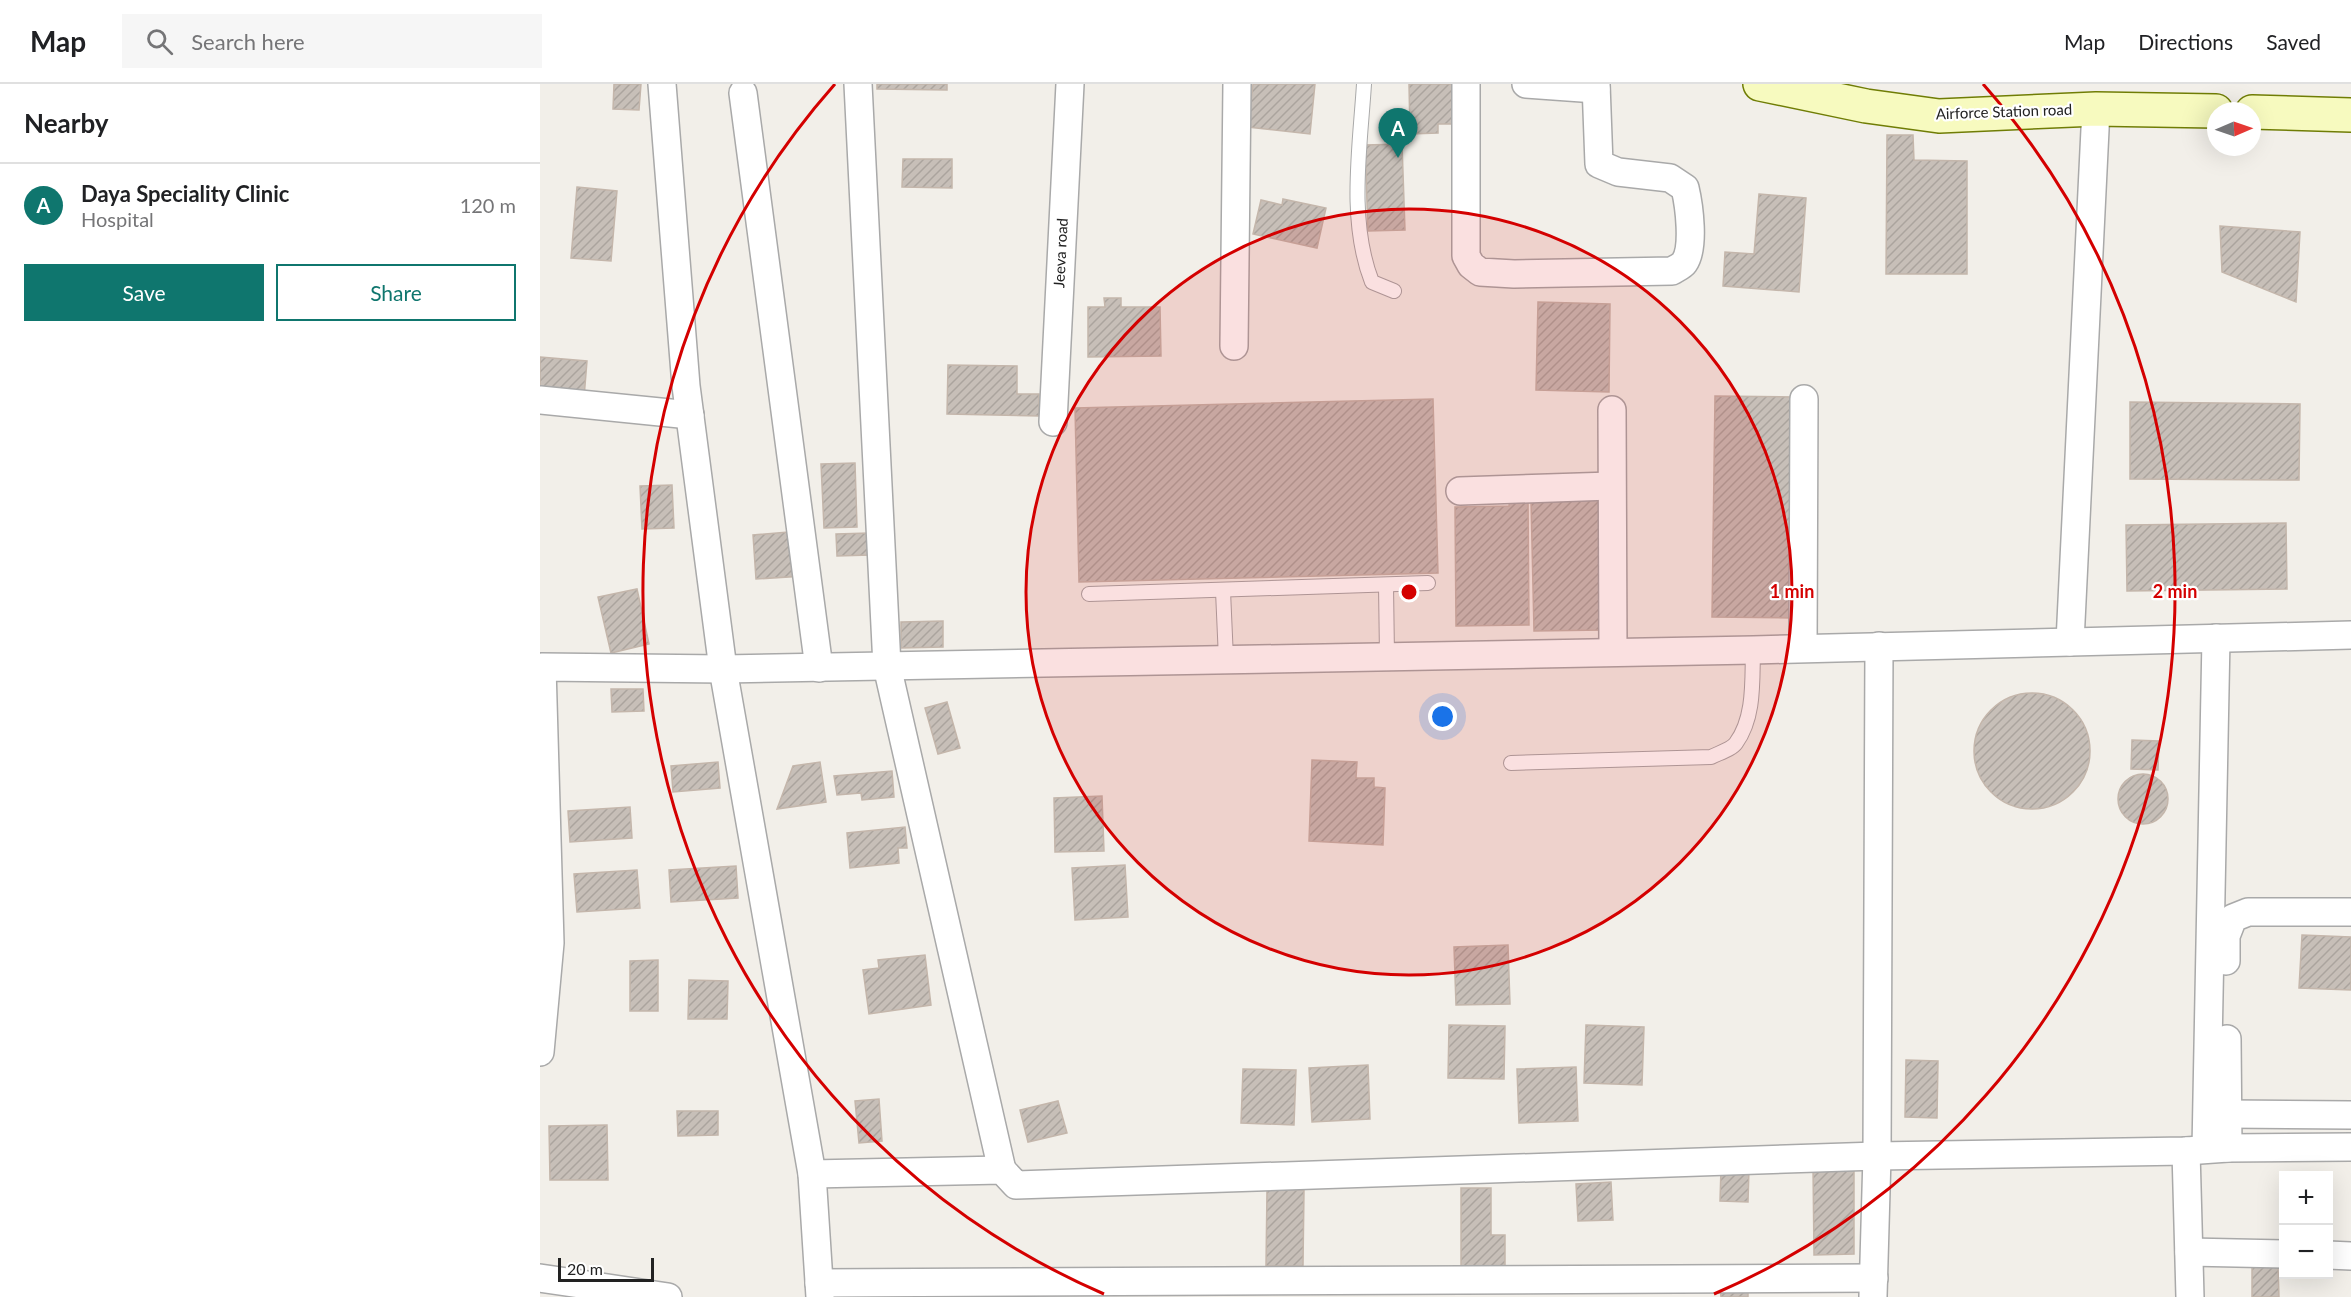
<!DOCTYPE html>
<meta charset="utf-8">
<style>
body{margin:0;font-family:Lato,sans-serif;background:#f6f6f6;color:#202124}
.controls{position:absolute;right:18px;bottom:18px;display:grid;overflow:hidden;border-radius:0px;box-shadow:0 6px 24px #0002}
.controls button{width:54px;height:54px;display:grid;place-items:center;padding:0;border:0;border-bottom:2px solid #e0e0e0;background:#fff;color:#202124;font:30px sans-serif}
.compass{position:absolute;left:1667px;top:18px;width:54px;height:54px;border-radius:50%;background:#fff;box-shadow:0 6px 24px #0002;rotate:88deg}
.scale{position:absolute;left:18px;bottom:15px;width:96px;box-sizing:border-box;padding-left:6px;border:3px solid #222;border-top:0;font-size:16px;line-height:21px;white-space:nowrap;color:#222;-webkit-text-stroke:4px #fff;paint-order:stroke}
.you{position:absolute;left:903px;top:633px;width:21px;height:21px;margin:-15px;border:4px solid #fff;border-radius:50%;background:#1a73e8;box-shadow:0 0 0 9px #1a73e833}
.badge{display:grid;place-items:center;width:39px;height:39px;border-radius:50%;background:#0f766e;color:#fff;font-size:20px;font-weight:700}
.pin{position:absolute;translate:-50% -50px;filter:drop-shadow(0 2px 3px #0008)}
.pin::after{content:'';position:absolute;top:32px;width:21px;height:18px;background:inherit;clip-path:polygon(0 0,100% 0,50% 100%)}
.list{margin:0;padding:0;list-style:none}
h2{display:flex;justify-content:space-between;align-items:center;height:78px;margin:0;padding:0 24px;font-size:26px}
h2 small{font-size:20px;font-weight:400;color:#757577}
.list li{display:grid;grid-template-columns:39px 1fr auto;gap:18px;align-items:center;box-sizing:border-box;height:84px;padding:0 24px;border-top:2px solid #e0e0e0}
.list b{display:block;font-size:22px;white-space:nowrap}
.list p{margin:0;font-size:20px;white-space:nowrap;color:#757577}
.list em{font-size:20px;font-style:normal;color:#757577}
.actions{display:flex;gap:12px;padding:18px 24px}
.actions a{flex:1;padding:14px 0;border:2px solid #0f766e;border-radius:0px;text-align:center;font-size:21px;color:#0f766e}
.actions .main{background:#0f766e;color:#fff}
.icon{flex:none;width:33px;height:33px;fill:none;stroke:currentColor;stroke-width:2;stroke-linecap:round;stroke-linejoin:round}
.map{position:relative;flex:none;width:1811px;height:1213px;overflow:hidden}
header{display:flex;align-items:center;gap:36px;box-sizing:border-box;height:84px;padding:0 30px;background:#fff;border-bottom:2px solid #e0e0e0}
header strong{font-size:28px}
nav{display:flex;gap:33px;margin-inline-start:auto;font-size:21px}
.search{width:420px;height:54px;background:#f6f6f6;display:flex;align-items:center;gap:15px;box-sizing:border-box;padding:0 21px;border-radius:0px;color:#757577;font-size:22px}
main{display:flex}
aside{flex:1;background:#fff}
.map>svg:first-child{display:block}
</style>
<header>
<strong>Map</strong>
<div class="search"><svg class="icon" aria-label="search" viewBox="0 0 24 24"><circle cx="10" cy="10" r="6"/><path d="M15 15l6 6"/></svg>Search here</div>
<nav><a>Map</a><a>Directions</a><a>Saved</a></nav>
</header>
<main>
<aside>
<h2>Nearby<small></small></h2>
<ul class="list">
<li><span class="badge">A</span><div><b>Daya Speciality Clinic</b><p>Hospital</p></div><em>120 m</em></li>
</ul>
<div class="actions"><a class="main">Save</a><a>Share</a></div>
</aside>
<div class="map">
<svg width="1811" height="1213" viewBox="0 0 1811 1213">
<defs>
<pattern id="building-hatch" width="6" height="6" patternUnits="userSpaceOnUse" patternTransform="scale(1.5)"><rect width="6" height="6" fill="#c7bfb8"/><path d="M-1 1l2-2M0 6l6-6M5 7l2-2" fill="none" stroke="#aba49e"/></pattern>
</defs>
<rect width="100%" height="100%" fill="#f2efe9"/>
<g fill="url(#building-hatch)" stroke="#c4b6ab" stroke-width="1.5">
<polygon points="74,0 101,0 99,26 73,25"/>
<polygon points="337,0 407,0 407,6 337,5"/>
<polygon points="713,0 775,0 770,50 708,43"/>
<polygon points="869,0 916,0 917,40 898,40 898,49 870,50"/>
<polygon points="1347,51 1373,51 1374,76 1427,77 1427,190 1346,190"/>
<polygon points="862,60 865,146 828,147 825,61"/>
<polygon points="363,75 412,75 412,104 362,103"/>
<polygon points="37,103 77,107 71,177 31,174"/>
<polygon points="1219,110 1266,114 1259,208 1183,202 1185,168 1214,170"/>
<polygon points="743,115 786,124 777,164 713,150 721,116 742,121"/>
<polygon points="1680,142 1760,148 1756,218 1682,188"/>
<polygon points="564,214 581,214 581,223 620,223 621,272 548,273 548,223 565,223"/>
<polygon points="998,218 1070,220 1069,308 996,306"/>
<polygon points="0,273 47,277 44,314 0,310"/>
<polygon points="408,281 477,282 477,310 499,310 499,332 407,330"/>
<polygon points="1175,312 1253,313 1250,534 1172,533"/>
<polygon points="893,315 898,489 539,498 535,324"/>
<polygon points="1590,318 1760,320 1759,396 1590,395"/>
<polygon points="315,379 317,443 284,444 281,380"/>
<polygon points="132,401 134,444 102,445 100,402"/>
<polygon points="970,414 988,414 989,541 916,542 915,423 969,422"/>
<polygon points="1061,414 1064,546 994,547 991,416"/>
<polygon points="1746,439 1747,505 1587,507 1586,441"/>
<polygon points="260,447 264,492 216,495 213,451"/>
<polygon points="329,449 330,471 297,472 296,450"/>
<polygon points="97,505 109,560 71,569 58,513"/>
<polygon points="403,537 403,563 361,564 361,538"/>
<polygon points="71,605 103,605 104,627 72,628"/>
<circle cx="1492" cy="667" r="58"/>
<polygon points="407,618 420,664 398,670 385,624"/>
<polygon points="1592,656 1619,657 1618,686 1591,685"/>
<polygon points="772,676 817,678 816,694 834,694 834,703 845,704 843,761 769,757"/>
<polygon points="178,678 180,704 133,708 131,682"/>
<polygon points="280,678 286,718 237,725 253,682"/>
<polygon points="352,687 354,713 322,716 321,709 297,711 294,692"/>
<circle cx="1603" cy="715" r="25"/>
<polygon points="562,712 564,767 515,768 514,714"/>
<polygon points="90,723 92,754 30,758 28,727"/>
<polygon points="365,743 367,764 358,764 359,779 310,784 307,749"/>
<polygon points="585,781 588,833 535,836 532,784"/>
<polygon points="196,782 198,814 131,818 129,786"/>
<polygon points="97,786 100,824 37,828 34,790"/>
<polygon points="1762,851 1811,853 1811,906 1759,904"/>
<polygon points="968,861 970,920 916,921 914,863"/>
<polygon points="385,871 391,921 329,930 323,886 339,884 338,876"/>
<polygon points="118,876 118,927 90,927 90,877"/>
<polygon points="149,896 188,897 187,935 148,935"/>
<polygon points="909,941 965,942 964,995 908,994"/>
<polygon points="1046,941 1104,943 1102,1001 1044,999"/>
<polygon points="1366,976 1398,977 1397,1034 1365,1033"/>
<polygon points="828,981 830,1035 772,1038 769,984"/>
<polygon points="1036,983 1038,1037 979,1039 977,985"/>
<polygon points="703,985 756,986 754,1041 701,1039"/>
<polygon points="339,1015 342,1057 319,1059 315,1017"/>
<polygon points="518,1017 527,1049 488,1058 480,1026"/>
<polygon points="137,1027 178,1027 178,1051 138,1052"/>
<polygon points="67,1041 68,1096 10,1096 9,1042"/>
<polygon points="1273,1083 1314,1083 1314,1170 1274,1171"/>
<polygon points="1181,1085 1209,1085 1208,1118 1180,1117"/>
<polygon points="1071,1098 1073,1136 1038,1137 1036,1100"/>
<polygon points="921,1104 951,1104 951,1151 965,1151 965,1185 921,1185"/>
<polygon points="727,1106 764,1106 763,1182 726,1182"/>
<polygon points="1738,1182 1739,1213 1712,1213 1712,1183"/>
<polygon points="1180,1202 1208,1202 1208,1213 1181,1213"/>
</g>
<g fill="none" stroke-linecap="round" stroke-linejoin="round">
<g stroke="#a9a9a9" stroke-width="16">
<g id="lane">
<path d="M824 0C820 64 808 137 832 198L854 207"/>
<polyline points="846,501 847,572"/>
<polyline points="683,507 686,575"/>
<polyline points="549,510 888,499"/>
<path d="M971 679 1171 673C1179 669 1192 665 1196 659 1215 633 1212 596 1213 566"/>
</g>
</g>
<g stroke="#a9a9a9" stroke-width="30">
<g id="street">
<polyline points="122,0 146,302 183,585 272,1090 280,1213"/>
<polyline points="318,0 347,582 462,1086"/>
<path d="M926 0V172L931 181 940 188 974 190 1132 187C1135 185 1142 182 1144 179 1155 164 1149 121 1145 104L1130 94 1078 88 1059 80 1056 0"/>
<polyline points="986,0 1056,5"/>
<polyline points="203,9 279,584"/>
<polyline points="694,262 697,0"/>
<polyline points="0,316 150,331"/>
<polyline points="1072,326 1073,567"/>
<polyline points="513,338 530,0"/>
<polyline points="920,407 1071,402"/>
<polyline points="1530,558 1556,25"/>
<polyline points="1263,563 1264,315"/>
<polyline points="1686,877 1686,852 1693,834 1708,828 1811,828"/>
<polyline points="1687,955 1688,1064"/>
<polyline points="0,968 10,859 2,583 183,585 1213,566 1811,551"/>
<polyline points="1687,1030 1811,1031"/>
<polyline points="1666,1065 1676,554"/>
<polyline points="1646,1067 1650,1213"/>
<polyline points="272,1090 462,1086 476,1101 1337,1072 1646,1067 1688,1064 1811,1063"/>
<polyline points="1649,1168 1744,1170"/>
<polyline points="1788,1171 1811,1172"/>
<polyline points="0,1194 128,1213"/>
<polyline points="279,1199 1334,1194"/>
<polyline points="1333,1212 1337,1072 1339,562"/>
</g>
</g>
<g stroke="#707d05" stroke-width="36">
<g id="secondary">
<polyline points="1220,0 1326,22 1399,32 1556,25 1676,27"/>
<polyline points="1712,28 1811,31"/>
</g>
</g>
<use href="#lane" stroke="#fff" stroke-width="14"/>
<use href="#street" stroke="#fff" stroke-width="27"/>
<use href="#secondary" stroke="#f7fabf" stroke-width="33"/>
</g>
<circle cx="869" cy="508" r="383" fill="#d40000" fill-opacity=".12"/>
<g fill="none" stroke="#d40000" stroke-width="3">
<circle cx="869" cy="508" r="383"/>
<path d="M564 1210A766 766 0 0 1 295 0M1443 0A766 766 0 0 1 1174 1210"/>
</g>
<g text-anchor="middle" stroke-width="4.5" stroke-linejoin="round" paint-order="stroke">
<g font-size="15" fill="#222" stroke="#fff">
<text transform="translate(1464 28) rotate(-2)" y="5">Airforce Station road</text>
<text transform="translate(521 169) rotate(-87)" y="5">Jeeva road</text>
</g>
</g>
<circle cx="869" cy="508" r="9" fill="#d40000" stroke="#fff" stroke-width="3"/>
<g font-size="18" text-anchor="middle" font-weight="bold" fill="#d40000" stroke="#fff" stroke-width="4.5" stroke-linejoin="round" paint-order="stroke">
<text x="1252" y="514">1 min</text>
<text x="1635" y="514">2 min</text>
</g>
</svg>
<div class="controls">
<button>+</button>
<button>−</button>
</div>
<svg class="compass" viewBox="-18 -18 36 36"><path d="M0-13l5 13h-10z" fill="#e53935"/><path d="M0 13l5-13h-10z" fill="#757577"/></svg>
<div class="scale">20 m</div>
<div class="you"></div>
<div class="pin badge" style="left:858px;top:74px">A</div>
</div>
</main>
